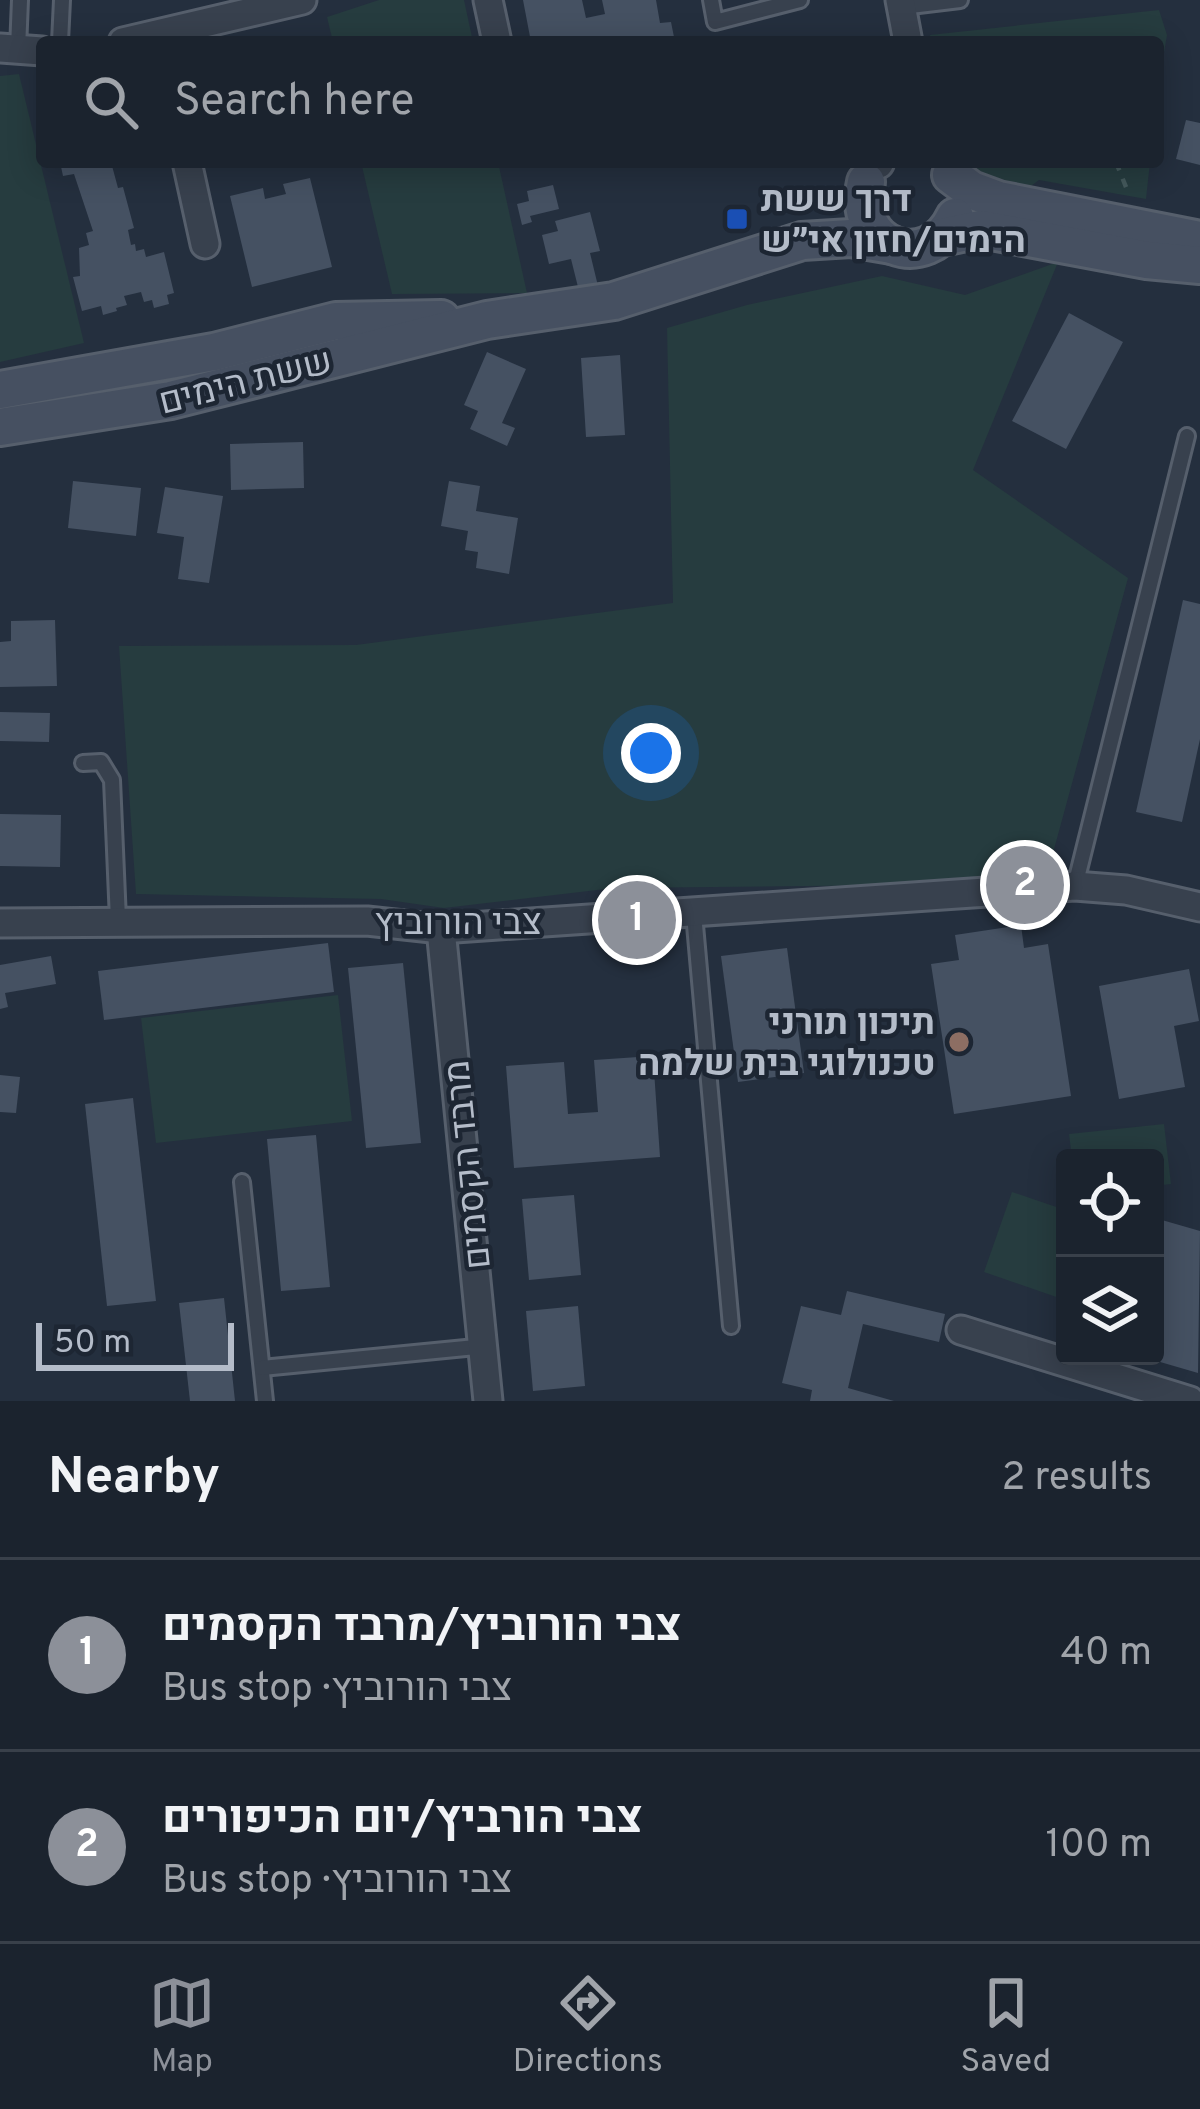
<!DOCTYPE html>
<meta charset="utf-8">
<style>
body{margin:0;font-family:Overpass,Heebo,sans-serif;background:#282f3a;color:#f1f3f6}
.controls{position:absolute;right:36px;bottom:36px;display:grid;overflow:hidden;border-radius:12px;box-shadow:0 6px 30px #0003}
.controls button{width:108px;height:108px;display:grid;place-items:center;padding:0;border:0;border-bottom:3px solid #39404a;background:#1b232e;color:#f1f3f6;font:60px sans-serif}
.scale{position:absolute;left:36px;bottom:30px;width:198px;box-sizing:border-box;padding-left:12px;border:6px solid #b4bcc9;border-top:0;font-size:33px;line-height:42px;white-space:nowrap;color:#b4bcc9;-webkit-text-stroke:9px #1d2633;paint-order:stroke}
.you{position:absolute;left:651px;top:753px;width:42px;height:42px;margin:-30px;border:9px solid #fff;border-radius:50%;background:#1a73e8;box-shadow:0 0 0 18px #1a73e833}
.badge{display:grid;place-items:center;width:78px;height:78px;border-radius:50%;background:#8c9099;color:#fff;font-size:39px;font-weight:700}
.pin{position:absolute;translate:-50% -50%;border:6px solid #fff;box-shadow:0 3px 12px #0006}
.list{margin:0;padding:0;list-style:none}
h2{display:flex;justify-content:space-between;align-items:center;height:156px;margin:0;padding:0 48px;font-size:51px}
h2 small{font-size:39px;font-weight:400;color:#a0a4aa}
.list li{display:grid;grid-template-columns:78px 1fr auto;gap:36px;align-items:center;box-sizing:border-box;height:192px;padding:0 48px;border-top:3px solid #39404a}
.list b{display:block;font-size:45px;white-space:nowrap}
.list p{margin:0;font-size:39px;white-space:nowrap;color:#a0a4aa}
.list em{font-size:39px;font-style:normal;color:#a0a4aa}
.icon{flex:none;width:66px;height:66px;fill:none;stroke:currentColor;stroke-width:2;stroke-linecap:round;stroke-linejoin:round}
.map{position:relative;flex:none;width:1200px;height:1401px;overflow:hidden}
.search{position:absolute;background:#1b232e;box-shadow:0 6px 30px #0003;left:36px;right:36px;top:36px;height:132px;display:flex;align-items:center;gap:30px;box-sizing:border-box;padding:0 42px;border-radius:12px;color:#a0a4aa;font-size:45px}
.sheet{height:540px;background:#1b232e}
nav{display:flex;justify-content:space-around;align-items:center;box-sizing:border-box;height:168px;border-top:3px solid #39404a;background:#1b232e;font-size:33px;color:#a0a4aa}
nav a{display:grid;justify-items:center;gap:6px}
nav .on{color:#8c9099}
.map>svg:first-child{display:block}
</style>
<div class="map">
<svg width="1200" height="1401" viewBox="0 0 1200 1401">
<rect width="100%" height="100%" fill="#242f3e"/>
<g fill="#263c3f">
<polygon points="379,0 464,0 473,42 333,42 327,17"/>
<polygon points="1159,10 1167,35 1158,88 1158,42 931,42 930,35"/>
<polygon points="19,74 84,343 0,362 0,76"/>
<polygon points="361,162 498,162 527,293 392,294"/>
<polygon points="969,162 1150,162 1146,199 1039,180 1027,189 985,175"/>
<polygon points="1058,262 973,470 1128,578 1053,853 1029,878 993,884 614,888 444,908 381,899 136,894 119,646 356,645 673,603 667,328 747,305 882,276 965,295"/>
<polygon points="338,995 352,1121 156,1143 141,1018"/>
<polygon points="1164,1124 1171,1184 1155,1186 1155,1158 1072,1158 1069,1134"/>
<polygon points="1012,1192 1065,1210 1065,1300 984,1272"/>
</g>
<g fill="#455162">
<polygon points="523,0 582,0 586,18 605,14 602,0 656,0 660,23 671,22 675,42 531,42"/>
<polygon points="1186,120 1200,123 1200,165 1176,159"/>
<polygon points="60,162 111,162 118,188 123,187 134,228 128,230 131,245 135,244 136,251 144,249 146,257 164,252 174,293 167,295 169,304 154,308 152,300 144,302 141,292 124,296 127,305 116,308 117,311 103,315 101,306 82,311 73,277 80,276 79,248 89,245 86,233 93,231 74,174 63,176"/>
<polygon points="310,178 332,267 252,287 230,196 263,188 265,199 286,194 283,184"/>
<polygon points="553,185 559,209 530,216 532,222 522,225 517,204 529,201 527,191"/>
<polygon points="590,212 600,251 590,253 598,286 579,291 571,259 549,264 542,235 558,231 555,221"/>
<polygon points="1069,313 1123,342 1066,449 1012,421"/>
<polygon points="487,352 526,369 502,423 515,428 507,446 470,429 478,411 464,405"/>
<polygon points="620,355 625,435 586,437 581,358"/>
<polygon points="303,442 304,488 231,490 230,444"/>
<polygon points="73,481 141,488 136,536 68,528"/>
<polygon points="449,481 480,486 476,511 518,518 509,574 476,568 478,552 465,550 468,531 441,526"/>
<polygon points="165,487 223,496 209,583 178,579 184,537 157,533"/>
<polygon points="1183,600 1200,604 1200,739 1182,822 1136,812"/>
<polygon points="55,620 57,686 0,687 0,642 11,641 11,621"/>
<polygon points="0,712 50,713 49,742 0,741"/>
<polygon points="0,814 61,815 60,867 0,866"/>
<polygon points="1021,925 1024,948 1048,944 1071,1096 954,1114 931,964 959,960 955,935"/>
<polygon points="328,943 334,992 104,1020 98,971"/>
<polygon points="787,948 804,1073 738,1082 721,956"/>
<polygon points="51,956 56,984 5,993 8,1007 0,1009 0,965"/>
<polygon points="403,963 421,1143 366,1148 348,968"/>
<polygon points="1189,969 1199,1021 1174,1026 1185,1087 1119,1099 1099,986"/>
<polygon points="653,1056 660,1157 514,1168 506,1066 564,1062 568,1114 598,1112 594,1060"/>
<polygon points="0,1075 20,1077 16,1113 0,1112"/>
<polygon points="133,1098 156,1301 107,1306 85,1104"/>
<polygon points="316,1135 330,1287 281,1291 267,1139"/>
<polygon points="574,1195 581,1275 529,1280 522,1199"/>
<polygon points="1155,1218 1200,1231 1198,1373 1143,1357 1155,1356"/>
<polygon points="847,1291 945,1314 939,1342 863,1324 848,1388 894,1401 810,1401 812,1390 782,1383 801,1306 841,1315"/>
<polygon points="224,1298 235,1401 190,1401 179,1303"/>
<polygon points="578,1306 585,1386 533,1391 526,1311"/>
</g>
<g fill="none" stroke-linecap="round" stroke-linejoin="round">
<g stroke="#565f6c" stroke-width="20">
<g id="lane">
<polyline points="711,0 715,22 800,0"/>
<polyline points="902,7 960,0"/>
<polyline points="60,42 62,0"/>
<polyline points="18,49 20,0"/>
<polyline points="83,763 101,762 112,780 118,920"/>
<polyline points="1075,886 1187,436"/>
<polyline points="694,914 731,1326"/>
<polyline points="242,1182 265,1401"/>
<polyline points="262,1368 486,1346"/>
</g>
</g>
<g stroke="#565f6c" stroke-width="33">
<g id="street">
<polyline points="488,0 497,42"/>
<polyline points="900,0 908,42"/>
<polyline points="123,42 302,0"/>
<polyline points="0,48 42,51"/>
<polyline points="187,162 205,244"/>
<polyline points="879,164 880,162"/>
<polyline points="0,923 367,921 441,929 1075,886 1126,890 1200,907"/>
<polyline points="441,929 488,1401"/>
<polyline points="961,1330 1190,1401"/>
</g>
</g>
<g stroke="#565f6c" stroke-width="42">
<g id="secondary">
<polyline points="951,175 971,190 998,200 1200,240"/>
<path d="M866 182C850 246 927 276 955 217"/>
<polyline points="942,237 981,229 1147,260 1200,265"/>
<polyline points="0,390 214,352 336,321 441,319"/>
<polyline points="0,427 171,400 487,320 614,301 802,241 851,238 892,245"/>
</g>
</g>
<polyline stroke="#44595c" stroke-width="4.5" stroke-dasharray="9 9" stroke-linecap="butt" points="1116,162 1128,192"/>
<use href="#lane" stroke="#38414e" stroke-width="14"/>
<use href="#street" stroke="#38414e" stroke-width="27"/>
<use href="#secondary" stroke="#465061" stroke-width="36"/>
</g>
<rect fill="#1a4fb4" stroke="#1d2633" stroke-width="4.5" x="725" y="207" width="24" height="24" rx="6"/>
<circle fill="#8d6e63" stroke="#1d2633" stroke-width="4.5" cx="959" cy="1042" r="12"/>
<g text-anchor="middle" stroke-width="9" stroke-linejoin="round" paint-order="stroke">
<g font-size="36" font-weight="bold" fill="#b4bcc9" stroke="#1d2633" text-anchor="start">
<text x="761" y="211">דרך ששת<tspan x="761" dy="41">הימים/חזון אי״ש</tspan></text>
<text x="935" y="1034" text-anchor="end">תיכון תורני<tspan x="935" dy="41">טכנולוגי בית שלמה</tspan></text>
</g>
<g font-size="36" fill="#b4bcc9" stroke="#1d2633">
<text transform="translate(245 380) rotate(-14)" y="13">ששת הימים</text>
<text x="458" y="934">צבי הורוביץ</text>
<text transform="translate(466 1165) rotate(-96)" y="13">מרבד הקסמים</text>
</g>
</g>
</svg>
<div class="controls">
<button><svg class="icon" aria-label="locate" viewBox="0 0 24 24"><circle cx="12" cy="12" r="6"/><path d="M12 2v4M12 18v4M2 12h4M18 12h4"/></svg></button>
<button><svg class="icon" aria-label="layers" viewBox="0 0 24 24"><path d="M12 4l9 5-9 5-9-5zM3 14l9 5 9-5"/></svg></button>
</div>
<div class="scale">50 m</div>
<div class="you"></div>
<div class="pin badge" style="left:637px;top:920px">1</div>
<div class="pin badge" style="left:1025px;top:885px">2</div>
<div class="search"><svg class="icon" aria-label="search" viewBox="0 0 24 24"><circle cx="10" cy="10" r="6"/><path d="M15 15l6 6"/></svg>Search here</div>
</div>
<section class="sheet">
<h2>Nearby<small>2 results</small></h2>
<ul class="list">
<li><span class="badge">1</span><div><b>צבי הורוביץ/מרבד הקסמים</b><p>Bus stop · צבי הורוביץ</p></div><em>40 m</em></li>
<li><span class="badge">2</span><div><b>צבי הורביץ/יום הכיפורים</b><p>Bus stop · צבי הורוביץ</p></div><em>100 m</em></li>
</ul>
</section>
<nav>
<a class="on"><svg class="icon" aria-label="map" viewBox="0 0 24 24"><path d="M3 6l6-2 6 2 6-2v14l-6 2-6-2-6 2zM9 4v14M15 6v14"/></svg>Map</a>
<a><svg class="icon" aria-label="directions" viewBox="0 0 24 24"><path d="M12 3l9 9-9 9-9-9zM9 14v-3h6M13 9l2 2-2 2"/></svg>Directions</a>
<a><svg class="icon" aria-label="saved" viewBox="0 0 24 24"><path d="M7 4h10v16l-5-4-5 4z"/></svg>Saved</a>
</nav>
